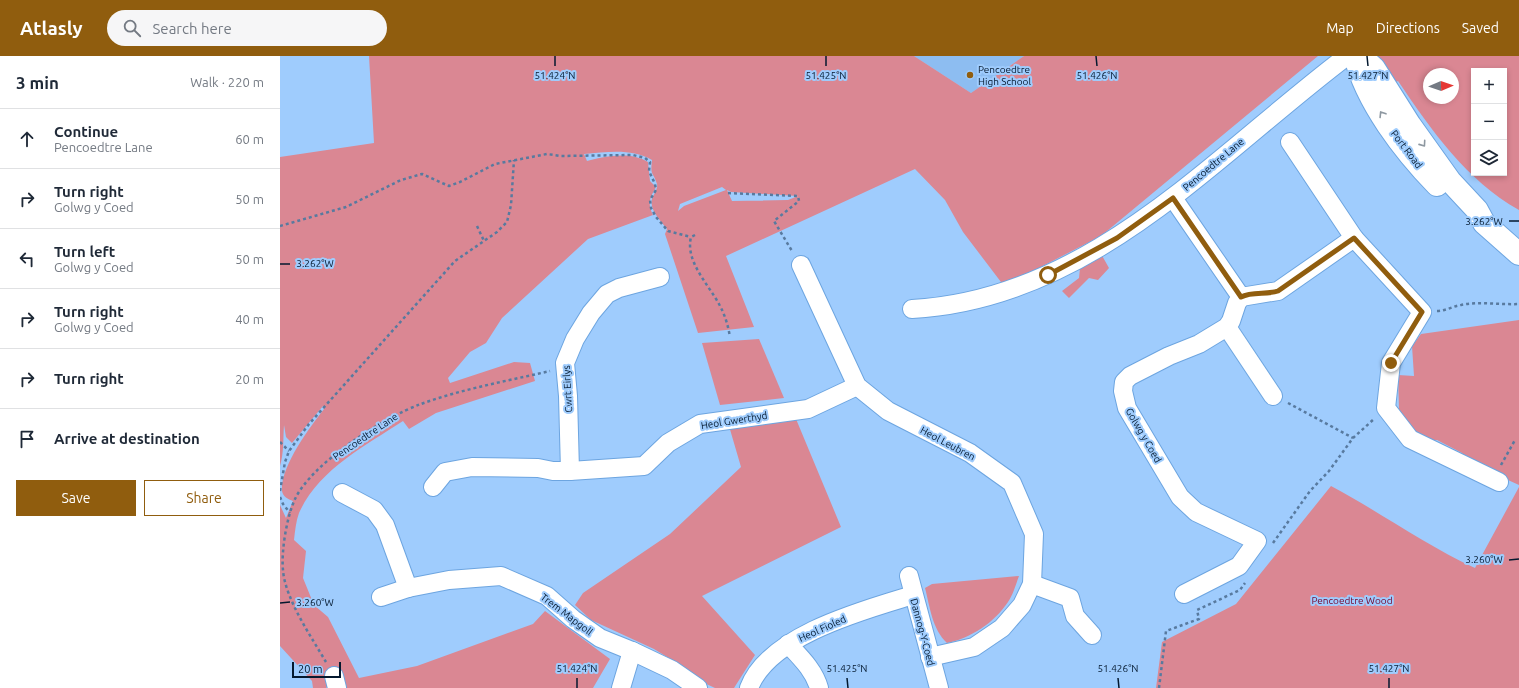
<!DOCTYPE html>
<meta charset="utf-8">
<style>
body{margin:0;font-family:Ubuntu,sans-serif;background:#f6f6f7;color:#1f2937}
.controls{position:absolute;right:12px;top:12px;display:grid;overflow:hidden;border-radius:0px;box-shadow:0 2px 6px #0003}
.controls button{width:36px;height:36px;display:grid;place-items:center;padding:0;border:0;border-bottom:1px solid #e0e1e3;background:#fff;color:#1f2937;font:20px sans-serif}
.compass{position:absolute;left:1143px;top:12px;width:36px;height:36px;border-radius:50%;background:#fff;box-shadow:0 2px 6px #0003;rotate:88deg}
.scale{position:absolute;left:12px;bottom:10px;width:49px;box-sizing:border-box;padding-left:4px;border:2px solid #04192f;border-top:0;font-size:11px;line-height:14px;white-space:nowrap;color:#04192f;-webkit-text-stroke:3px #9fccfd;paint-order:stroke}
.stop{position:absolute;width:12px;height:12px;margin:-9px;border:3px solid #905d0e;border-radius:50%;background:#fff}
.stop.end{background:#905d0e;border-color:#fff;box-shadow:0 1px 4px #0008}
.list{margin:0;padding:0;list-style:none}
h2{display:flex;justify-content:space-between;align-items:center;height:52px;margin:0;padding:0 16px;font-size:17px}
h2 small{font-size:13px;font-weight:400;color:#747a83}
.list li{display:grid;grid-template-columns:26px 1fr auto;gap:12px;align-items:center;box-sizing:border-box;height:60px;padding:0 16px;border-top:1px solid #e0e1e3}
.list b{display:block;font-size:15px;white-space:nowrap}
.list p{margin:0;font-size:13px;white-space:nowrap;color:#747a83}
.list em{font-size:13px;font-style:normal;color:#747a83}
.actions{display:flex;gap:8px;padding:12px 16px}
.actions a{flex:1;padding:9px 0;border:1px solid #905d0e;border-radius:0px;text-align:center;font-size:14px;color:#905d0e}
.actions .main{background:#905d0e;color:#fff}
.icon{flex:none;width:22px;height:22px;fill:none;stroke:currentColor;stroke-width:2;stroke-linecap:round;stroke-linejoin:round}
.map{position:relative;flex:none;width:1239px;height:632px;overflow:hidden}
header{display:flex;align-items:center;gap:24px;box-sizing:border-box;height:56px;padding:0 20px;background:#905d0e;color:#fff}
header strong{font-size:19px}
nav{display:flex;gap:22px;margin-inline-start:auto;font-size:14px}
.search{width:280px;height:36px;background:#f6f6f7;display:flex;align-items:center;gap:10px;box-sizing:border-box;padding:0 14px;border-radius:22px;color:#747a83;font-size:15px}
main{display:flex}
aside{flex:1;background:#fff}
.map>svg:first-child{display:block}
</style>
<header>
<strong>Atlasly</strong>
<div class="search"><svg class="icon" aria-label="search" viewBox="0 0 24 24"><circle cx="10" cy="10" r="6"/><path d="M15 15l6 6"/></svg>Search here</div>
<nav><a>Map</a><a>Directions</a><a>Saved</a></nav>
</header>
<main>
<aside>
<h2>3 min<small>Walk · 220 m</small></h2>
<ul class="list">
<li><svg class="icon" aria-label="ahead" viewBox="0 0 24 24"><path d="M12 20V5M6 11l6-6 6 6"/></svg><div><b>Continue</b><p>Pencoedtre Lane</p></div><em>60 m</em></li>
<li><svg class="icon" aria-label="right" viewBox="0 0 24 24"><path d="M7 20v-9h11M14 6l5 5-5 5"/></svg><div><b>Turn right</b><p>Golwg y Coed</p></div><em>50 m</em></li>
<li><svg class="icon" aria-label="left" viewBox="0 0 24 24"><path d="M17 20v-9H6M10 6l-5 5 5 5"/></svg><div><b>Turn left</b><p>Golwg y Coed</p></div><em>50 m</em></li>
<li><svg class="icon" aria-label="right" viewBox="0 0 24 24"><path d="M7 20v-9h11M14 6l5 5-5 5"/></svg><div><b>Turn right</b><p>Golwg y Coed</p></div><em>40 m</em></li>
<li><svg class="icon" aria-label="right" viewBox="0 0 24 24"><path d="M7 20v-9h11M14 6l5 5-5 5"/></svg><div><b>Turn right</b></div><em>20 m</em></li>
<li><svg class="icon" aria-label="arrive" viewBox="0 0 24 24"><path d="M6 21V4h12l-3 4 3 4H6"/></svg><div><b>Arrive at destination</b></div></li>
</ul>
<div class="actions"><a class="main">Save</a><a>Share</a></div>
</aside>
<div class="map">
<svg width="1239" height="632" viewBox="0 0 1239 632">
<rect width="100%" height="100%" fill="#9fccfd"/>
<polygon fill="#8dbdf1" points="634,0 744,0 691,37"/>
<g fill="#da8793" fill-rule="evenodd">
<path d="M89 0H634L691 37 744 0H1038L821 180 724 230 683 176 665 144 635 113 446 200 474 271 418 277 385 178 387 173C381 165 369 154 372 143 374 138 378 133 377 128 373 115 370 121 372 104 351 92 328 96 304 98L307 105C325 100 351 95 368 106L370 125 376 131C370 142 367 147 373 159L308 183 222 262 206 287 190 296 168 322 170 327 234 306 250 307 255 325 156 357 129 373 123 365C85 390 39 413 19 457 16 465 15 475 14 484L26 495 23 522 34 549 48 561 79 622 137 610 253 568 265 555 330 603 313 632H60L53 624 46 632H33L32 625 0 590V449L6 462 13 445C8 443 3 441 2 435 0 411 30 371 44 353L43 350 12 387 6 381 4 369C3 383 4 397 0 410V101L94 87ZM442 131 446 134 404 150 398 155 400 148ZM447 134 451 136 518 140 508 144 452 145Z"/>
<path d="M1095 0H1239V154C1186 124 1152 75 1118 25L1111 29ZM1194 15H1224V117H1194ZM1149 18H1173V42H1149Z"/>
<polygon points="820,196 829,212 818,224 809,222 789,242 782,235 799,222 800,212"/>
<polygon points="1239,264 1239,429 1186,405 1182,397 1157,384 1144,386 1124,372 1119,353 1118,319 1134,320 1132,290 1141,278"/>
<polygon points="479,283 504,342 440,349 422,287"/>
<polygon points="516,363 561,471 422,540 475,599 454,632 435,632 420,625 397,607 374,593 311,564 295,549 303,537 390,478 461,411 449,370"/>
<path d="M1051 430C1100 456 1145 489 1195 512L1239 431V632H876L882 586 956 548Z"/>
<path d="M739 520C736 528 733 539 728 546 714 567 691 582 667 587 652 573 650 551 645 532L652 528Z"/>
</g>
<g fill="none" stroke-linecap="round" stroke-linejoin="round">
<g stroke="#6da5e0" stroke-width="20">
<g id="minor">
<polyline points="1010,86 1074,182 1142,256 1111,307 1106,352 1130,383 1219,426"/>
<polyline points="893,142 961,241 998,235 1074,182"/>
<polyline points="521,209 577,330 608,355 690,397 732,427 754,478 752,528 742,549 722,572 694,591 650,601"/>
<path d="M632 253C811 243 933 101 1067 0"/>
<polyline points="947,271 993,340"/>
<polyline points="290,415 288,340 285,307 295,283 311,257 327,238 339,232 380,221"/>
<polyline points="153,431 165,416 192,411 258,412 273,415 290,415 364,410 388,387 420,368 528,353 577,330"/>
<polyline points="62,437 94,454 105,469 128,532"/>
<polyline points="629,520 659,632"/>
<polyline points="752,528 790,542 795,560 812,579"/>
<polyline points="904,538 959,510 977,485 916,456 900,441 847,352 843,335 844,326 850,320 889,300 919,288 947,271 951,265 957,247 961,241"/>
<polyline points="101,541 128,532 169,524 221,520 267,540 293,563 320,582 352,595 392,614 418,632"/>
<path d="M508 588C520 601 534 614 539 632"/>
<polyline points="54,620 57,632"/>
<polyline points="341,632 352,595"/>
<path d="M469 632C489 579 584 554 633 539"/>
</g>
</g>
<g stroke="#6da5e0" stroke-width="24">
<g id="major">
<path d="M1075 0C1086 46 1124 95 1157 129"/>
<polyline points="1080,0 1094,12 1130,69 1170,125 1197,154 1204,167 1239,198"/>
</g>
</g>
<g stroke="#587a9f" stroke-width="2.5" stroke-dasharray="3 3" stroke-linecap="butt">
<polyline points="448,137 518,140 519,145 494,165 512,195"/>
<polyline points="0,170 66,151 121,124 142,118 169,130 180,126 215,108 267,98 281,100 353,99 365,102 370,106 369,115 375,128 376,134 370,144 371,152 376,161 388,175 411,181"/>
<polyline points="197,170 204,185"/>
<path d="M415 179 411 181C405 205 428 228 439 248 445 259 448 269 450 281"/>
<path d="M1157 255C1166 255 1173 250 1181 249 1200 245 1220 249 1239 248"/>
<polyline points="1008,347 1073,382"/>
<polyline points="0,386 9,395"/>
<polyline points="1221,409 1235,384"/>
<polyline points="0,435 5,406 9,395 29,368 175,205 217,176 227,166 231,149 234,104"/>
<polyline points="0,441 3,448 10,457"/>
<polyline points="993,487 1030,435 1049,415 1073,382 1094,363"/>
<path d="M46 606C32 582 5 543 3 514 1 495 7 460 15 443 32 407 104 361 141 348 182 333 227 325 270 315"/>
<polyline points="879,632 886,575 919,563 917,554 960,534 965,527"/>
</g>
<use href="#minor" stroke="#fff" stroke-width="18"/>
<use href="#major" stroke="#fff" stroke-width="22"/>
</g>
<defs><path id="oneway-chevron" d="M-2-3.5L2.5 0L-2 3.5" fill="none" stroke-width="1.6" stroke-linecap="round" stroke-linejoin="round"/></defs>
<g stroke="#8e98a1">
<use href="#oneway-chevron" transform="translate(1102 58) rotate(-122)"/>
<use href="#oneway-chevron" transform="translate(1143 88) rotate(55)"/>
</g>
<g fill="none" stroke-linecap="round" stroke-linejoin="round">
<path stroke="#905d0e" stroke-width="5" d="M768 219 837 182 893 142 961 241C972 235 987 239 998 235L1074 182 1142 256 1111 307"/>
</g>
<path fill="none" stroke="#04192f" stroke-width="1.5" d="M275 0V10M546 0V10M816 0 817 10M1087 0 1088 10M1229 165H1239M0 208H10M1229 504 1239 503M0 547 10 546M297 622V632M567 622 568 632M838 622 839 632M1109 622V632"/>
<circle fill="#905d0e" stroke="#9fccfd" stroke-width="1.5" cx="690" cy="19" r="4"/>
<g text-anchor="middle" stroke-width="4" stroke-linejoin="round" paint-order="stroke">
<g font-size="10" fill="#04192f" stroke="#9fccfd" text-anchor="start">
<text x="698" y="17">Pencoedtre<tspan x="698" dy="12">High School</tspan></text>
</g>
<g font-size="10" fill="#04192f" stroke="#9fccfd">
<text transform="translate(1127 93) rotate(53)" y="4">Port Road</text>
<text transform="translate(933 108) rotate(-40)" y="4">Pencoedtre Lane</text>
<text transform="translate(287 333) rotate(-93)" y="4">Cwrt Eirlys</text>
<text transform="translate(454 364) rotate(-9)" y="4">Heol Gwerthyd</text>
<text transform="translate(864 379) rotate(60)" y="4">Golwg y Coed</text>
<text transform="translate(85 380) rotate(-34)" y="4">Pencoedtre Lane</text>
<text transform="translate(668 387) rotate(28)" y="4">Heol Leubren</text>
<text transform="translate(287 558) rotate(37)" y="4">Trem Mapgoll</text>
<text transform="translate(542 572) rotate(-24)" y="4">Heol Fioled</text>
<text transform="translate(643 576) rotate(75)" y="4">Dannog-Y-Coed</text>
</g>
<g font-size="10" fill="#740029" stroke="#9fccfd">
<text x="1072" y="548">Pencoedtre Wood</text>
</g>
</g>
<g font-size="10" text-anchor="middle" fill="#04192f" stroke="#9fccfd" stroke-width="4" stroke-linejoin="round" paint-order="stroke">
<text x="275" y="23">51.424°N</text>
<text x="546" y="23">51.425°N</text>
<text x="817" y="23">51.426°N</text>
<text x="1088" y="23">51.427°N</text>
<text x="1204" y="169">3.262°W</text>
<text x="35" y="211">3.262°W</text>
<text x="1204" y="507">3.260°W</text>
<text x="35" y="550">3.260°W</text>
<text x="297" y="616">51.424°N</text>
<text x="567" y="616">51.425°N</text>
<text x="838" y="616">51.426°N</text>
<text x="1109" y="616">51.427°N</text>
</g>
</svg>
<div class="controls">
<button>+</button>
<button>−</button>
<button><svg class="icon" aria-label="layers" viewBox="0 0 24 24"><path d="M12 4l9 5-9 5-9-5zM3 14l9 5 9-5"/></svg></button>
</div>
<svg class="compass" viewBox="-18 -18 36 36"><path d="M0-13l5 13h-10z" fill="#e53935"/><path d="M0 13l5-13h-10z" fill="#747a83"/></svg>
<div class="scale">20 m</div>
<div class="stop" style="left:768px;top:219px"></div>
<div class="stop end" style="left:1111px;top:307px"></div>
</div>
</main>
